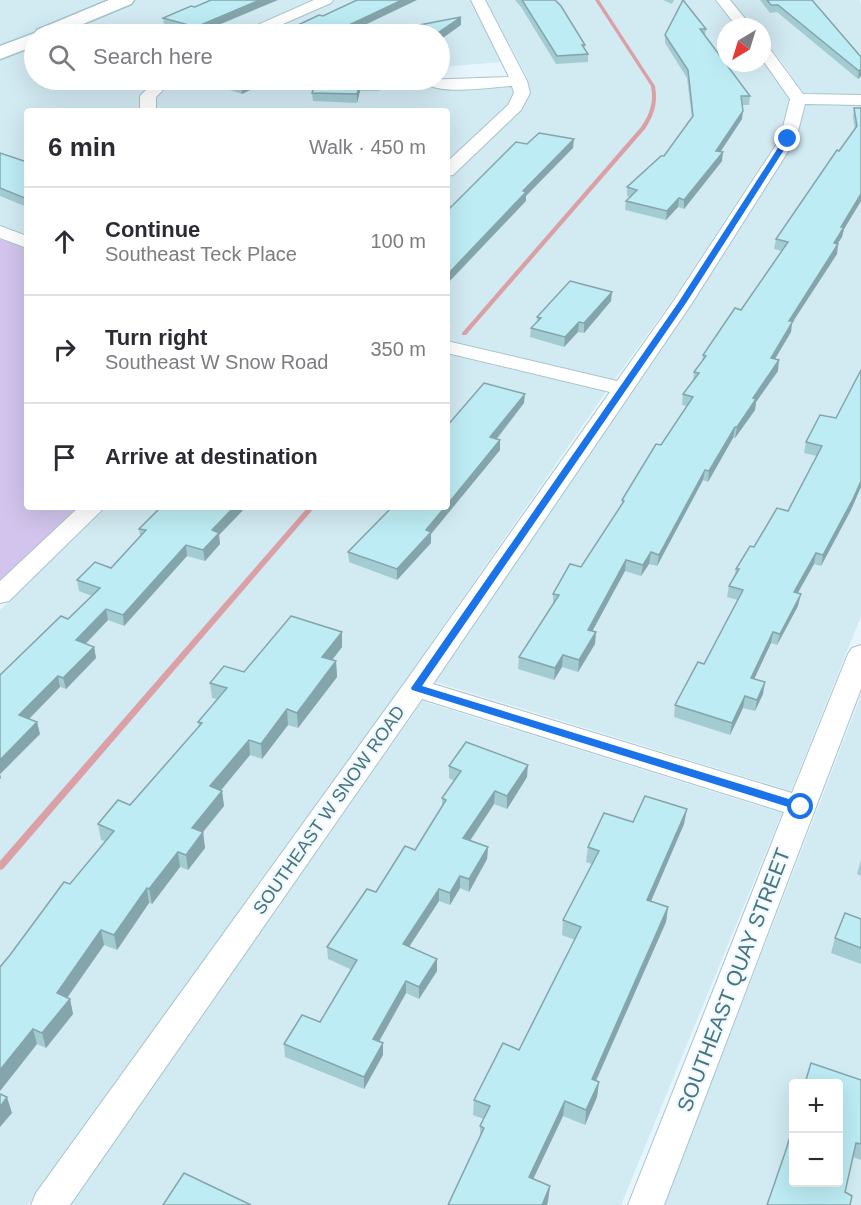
<!DOCTYPE html>
<meta charset="utf-8">
<style>
body{margin:0;font-family:Helvetica,sans-serif;background:#f7f7f7;color:#2b2b33}
.controls{position:absolute;right:18px;bottom:18px;display:grid;overflow:hidden;border-radius:6px;box-shadow:0 6px 24px #0002}
.controls button{width:54px;height:54px;display:grid;place-items:center;padding:0;border:0;border-bottom:2px solid #e1e1e2;background:#fff;color:#2b2b33;font:30px sans-serif}
.compass{position:absolute;left:717px;top:18px;width:54px;height:54px;border-radius:50%;background:#fff;box-shadow:0 6px 24px #0002;rotate:218deg}
.stop{position:absolute;width:18px;height:18px;margin:-14px;border:4px solid #1a73e8;border-radius:50%;background:#fff}
.stop.end{background:#1a73e8;border-color:#fff;box-shadow:0 2px 6px #0008}
.list{margin:0;padding:0;list-style:none}
h2{display:flex;justify-content:space-between;align-items:center;height:78px;margin:0;padding:0 24px;font-size:26px}
h2 small{font-size:20px;font-weight:400;color:#7c7c81}
.list li{display:grid;grid-template-columns:39px 1fr auto;gap:18px;align-items:center;box-sizing:border-box;height:108px;padding:0 24px;border-top:2px solid #e1e1e2}
.list b{display:block;font-size:22px;white-space:nowrap}
.list p{margin:0;font-size:20px;white-space:nowrap;color:#7c7c81}
.list em{font-size:20px;font-style:normal;color:#7c7c81}
.icon{flex:none;width:33px;height:33px;fill:none;stroke:currentColor;stroke-width:2;stroke-linecap:round;stroke-linejoin:round}
.map{position:relative;flex:none;width:861px;height:1205px;overflow:hidden}
.search{position:absolute;background:#fff;box-shadow:0 6px 24px #0002;left:24px;top:24px;width:426px;height:66px;display:flex;align-items:center;gap:15px;box-sizing:border-box;padding:0 21px;border-radius:33px;color:#7c7c81;font-size:22px}
.panel{position:absolute;background:#fff;box-shadow:0 6px 24px #0002;left:24px;top:108px;width:426px;height:402px;border-radius:6px}
.map>svg:first-child{display:block}
</style>
<div class="map">
<svg width="861" height="1205" viewBox="0 0 861 1205">
<rect width="100%" height="100%" fill="#e7f5fd"/>
<g fill="#d2eaf2" fill-rule="evenodd">
<polygon points="0,0 116,0 0,49"/>
<polygon points="134,0 317,0 240,34 53,34"/>
<polygon points="335,0 470,0 501,62 440,67 440,34 259,34"/>
<polygon points="486,0 715,0 737,27 726,27 726,63 762,63 762,58 789,99 779,138 672,301 614,380 447,340 447,180 523,108 530,93 527,77"/>
<polygon points="731,0 859,0 861,4 861,96 804,95 782,62 762,38 762,27 753,27"/>
<polygon points="34,43 34,80 157,80 140,95 140,111 27,111 27,235 0,225 0,57"/>
<polygon points="174,80 420,80 426,85 442,88 511,85 513,93 507,106 447,162 447,111 158,111 156,96"/>
<polygon points="806,103 861,103 861,616 791,791 435,682 692,304 796,140"/>
<polygon points="447,354 606,392 403,684 28,1205 0,1205 0,610 107,507 447,507"/>
<path d="M861 695V1205H664L821 800ZM794 1084H838V1182H794Z"/>
<polygon points="422,701 782,813 621,1205 70,1205"/>
</g>
<polygon fill="#d2c4ec" points="0,239 27,248 27,507 79,507 0,581"/>
<g fill="none" stroke-linecap="round" stroke-linejoin="round">
<g fill="#daa0a5" fill-rule="evenodd">
<path d="M595 0H599L655 86C658 103 654 115 645 129L466 335H462V333L641 127C650 114 654 102 651 86Z"/>
<polygon points="308,507 315,507 3,869 0,870 0,861"/>
</g>
<g stroke="#a6c4cc" stroke-width="2">
<g id="street">
<polygon points="314,0 333,0 331,3 260,34 242,34 244,31"/>
<path d="M471 0H485L527 81 530 93 521 110 453 175 447 176V162L508 105 514 93 512 86C491 87 436 97 421 80L509 77Z"/>
<polygon points="716,0 730,0 752,27 737,27"/>
<polygon points="762,43 767,45 803,94 861,95 861,105 805,104 796,139 692,303 433,684 792,793 848,654 852,648 861,645 861,689 664,1205 628,1205 784,812 422,699 70,1205 31,1205 36,1193 406,681 610,392 447,353 447,341 617,381 673,302 780,139 790,99 762,59"/>
<polygon points="156,80 173,80 156,97 156,111 140,111 140,96"/>
<polygon points="0,226 27,236 27,248 0,238"/>
<polygon points="79,507 105,507 9,601 0,603 0,581"/>
</g>
</g>
<g stroke="#a2c5cd" stroke-width="3">
<polygon id="secondary" points="109,0 134,0 131,4 59,34 34,34 34,46 0,59 0,46 35,33 37,30"/>
</g>
<use href="#street" fill="#fff" fill-rule="evenodd"/>
<use href="#secondary" fill="#fff" fill-rule="evenodd"/>
</g>
<g fill="#a3cbd2">
<polygon points="515,0 555,0 585,45 584,48 588,54 588,62 556,64 521,7"/>
<polygon points="663,0 674,0 672,4"/>
<polygon points="683,0 706,29 705,36 750,96 749,105 742,105 742,119 720,152 722,161 684,209 678,207 666,220 625,210 626,201 630,197 627,196 627,187 664,156 692,118 687,78 665,43 665,35"/>
<polygon points="760,0 812,0 861,57 861,76 858,79 777,12 770,13"/>
<polygon points="195,7 198,34 164,25 163,18"/>
<polygon points="44,80 112,80 103,89 45,84"/>
<polygon points="208,80 270,80 242,94 208,83"/>
<polygon points="316,80 382,80 379,91 360,91 357,103 313,101 312,93"/>
<polygon points="854,108 861,108 861,201 844,229 842,237 838,243 837,254 792,323 791,332 775,359 778,371 756,402 755,410 735,438 733,438 708,482 703,480 657,566 649,564 641,576 625,571 592,631 595,644 578,672 562,667 554,680 518,669 519,657 553,605 553,594 581,567 622,504 622,500 661,445 687,406 682,405 683,394 693,382 694,372 702,362 703,355 741,310 782,251 774,249 776,239 855,130 853,117"/>
<polygon points="0,153 27,162 27,207 0,196"/>
<polygon points="611,301 584,333 578,332 564,347 530,337 531,328 537,321 537,317"/>
<polygon points="524,403 497,439 500,440 500,450 431,534 431,543 397,580 349,562 348,552 447,507 447,426"/>
<polygon points="820,415 851,510 821,566 814,564 798,593 798,606 777,645 771,643 754,679 763,694 755,711 743,708 730,735 674,717 675,705 704,664 738,600 727,597 729,586 735,574 736,569 754,547 788,511 817,456 804,453 806,442"/>
<polygon points="161,507 246,507 219,535 220,544 205,561 187,556 124,626 108,620 86,644 94,647 96,658 66,689 60,687 29,719 37,722 40,734 0,774 1,778 0,779 0,675 68,619 92,596 79,591 77,580 111,568 140,536 139,529"/>
<polygon points="342,647 332,660 336,661 337,677 298,728 288,725 262,759 250,755 221,790 222,791 224,806 203,832 205,848 188,870 180,867 152,904 149,903 117,950 104,945 67,998 70,999 73,1014 46,1048 37,1044 0,1091 70,884 105,841 101,840 98,824 130,805 199,727 198,722 217,699 212,698 210,683 244,672"/>
<polygon points="449,766 527,777 507,809 494,804 470,841 488,847 487,859 469,892 460,888 450,905 439,901 409,947 437,959 437,971 419,999 406,993 379,1042 383,1043 383,1055 364,1089 285,1057 284,1044 320,1022 352,970 328,959 327,947 415,850 442,807 442,798 454,781 449,778"/>
<polygon points="633,822 684,824 651,901 668,907 666,922 596,1081 599,1082 597,1097 585,1125 563,1116 533,1179 550,1186 548,1201 480,1138 480,1126 484,1119 473,1115 474,1100 519,1050 575,940 562,935 563,920 592,864 586,862 588,847"/>
<polygon points="861,860 861,876 857,874"/>
<polygon points="861,919 861,964 831,953 835,938"/>
<polygon points="861,1080 861,1160 853,1157 767,1205"/>
</g>
<g fill="#84a5ab">
<polygon points="260,0 278,0 197,34 196,27"/>
<polygon points="402,0 417,0 346,34 330,34"/>
<polygon points="461,17 461,25 440,40 440,34 436,34"/>
<polygon points="861,69 861,76 858,79 859,71"/>
<polygon points="103,80 112,80 103,89 102,81"/>
<polygon points="253,80 270,80 242,94 241,85"/>
<polygon points="380,80 383,80 382,80 379,91"/>
<polygon points="360,83 360,91 357,103 357,94"/>
<polygon points="743,111 742,119 715,160 716,151"/>
<polygon points="574,139 573,148 526,196 526,201 447,284 447,275 523,191"/>
<polygon points="723,152 722,161 684,209 684,200"/>
<polygon points="861,194 861,201 844,229 842,237 832,252 834,243 841,227"/>
<polygon points="679,198 678,207 666,220 667,211"/>
<polygon points="838,244 837,254 792,323 791,332 769,369 771,358 789,321"/>
<polygon points="612,292 611,301 584,333 584,323"/>
<polygon points="579,322 578,332 564,347 565,337"/>
<polygon points="779,360 778,371 756,402 755,410 735,438 737,427 753,398"/>
<polygon points="525,394 524,403 490,447 490,437"/>
<polygon points="735,427 733,438 708,482 709,471"/>
<polygon points="500,440 500,450 431,534 431,543 397,580 397,569 426,530 445,507 447,507 447,505"/>
<polygon points="705,470 703,480 657,566 659,555"/>
<polygon points="861,481 861,487 851,510 821,566 823,555"/>
<polygon points="234,507 246,507 219,535 220,544 205,561 203,550 212,530"/>
<polygon points="186,545 187,556 124,626 123,615"/>
<polygon points="651,552 649,564 641,576 643,565"/>
<polygon points="816,553 814,564 792,603 794,592"/>
<polygon points="626,560 625,571 587,641 588,630"/>
<polygon points="801,594 798,606 777,645 780,634"/>
<polygon points="106,609 108,620 78,651 76,640"/>
<polygon points="342,632 342,647 323,672 322,657"/>
<polygon points="596,632 595,644 578,672 579,660"/>
<polygon points="773,632 771,643 749,690 751,678"/>
<polygon points="94,647 96,658 66,689 63,678"/>
<polygon points="563,655 562,667 554,680 555,668"/>
<polygon points="336,661 337,677 298,728 297,713"/>
<polygon points="58,676 60,687 21,727 19,715"/>
<polygon points="765,682 763,694 755,711 757,700"/>
<polygon points="745,696 743,708 730,735 732,723"/>
<polygon points="287,709 288,725 262,759 261,744"/>
<polygon points="37,722 40,734 0,774 1,778 0,779 0,760"/>
<polygon points="249,740 250,755 212,801 210,786"/>
<polygon points="528,765 527,777 507,809 507,796"/>
<polygon points="222,791 224,806 194,843 192,828"/>
<polygon points="495,791 494,804 463,851 463,838"/>
<polygon points="687,809 684,824 645,915 647,900"/>
<polygon points="203,832 205,848 188,870 186,855"/>
<polygon points="488,847 487,859 469,892 469,879"/>
<polygon points="178,852 180,867 152,904 149,889"/>
<polygon points="460,876 460,888 450,905 450,893"/>
<polygon points="147,888 149,903 117,950 114,935"/>
<polygon points="439,889 439,901 403,956 403,944"/>
<polygon points="668,907 666,922 590,1094 592,1079"/>
<polygon points="101,930 104,945 60,1008 57,993"/>
<polygon points="437,959 437,971 419,999 419,987"/>
<polygon points="406,981 406,993 373,1052 373,1039"/>
<polygon points="70,999 73,1014 46,1048 42,1033"/>
<polygon points="33,1029 37,1044 0,1091 0,1070"/>
<polygon points="383,1043 383,1055 364,1089 364,1077"/>
<polygon points="599,1082 597,1097 585,1125 586,1110"/>
<polygon points="7,1097 12,1113 0,1127 0,1107"/>
<polygon points="565,1101 563,1116 527,1192 529,1177"/>
<polygon points="550,1186 548,1201 547,1205 542,1205"/>
</g>
<g fill="#bdecf4" stroke="#84a5ab" stroke-width="1.5">
<polygon points="211,0 260,0 196,27 163,18 191,6 195,7"/>
<polygon points="357,0 402,0 330,34 279,34 319,15 323,16"/>
<polygon points="522,0 555,0 561,6 585,45 582,45 588,54 557,56"/>
<polygon points="683,0 706,29 700,29 750,96 741,96 743,111 716,151 723,152 684,200 679,198 667,211 626,201 637,190 627,187 661,156 664,156 693,116 688,70 665,35"/>
<polygon points="767,0 812,0 861,57 861,69 859,71 778,5 771,5"/>
<polygon points="461,17 436,34 372,34"/>
<polygon points="86,80 103,80 102,81"/>
<polygon points="222,80 253,80 241,85"/>
<polygon points="316,80 380,80 379,83 360,83 357,94 312,93"/>
<polygon points="854,108 861,108 861,194 841,227 844,227 834,243 838,244 789,321 793,321 771,358 779,360 753,398 756,399 737,427 735,427 709,471 705,470 659,555 651,552 643,565 626,560 588,630 596,632 579,660 563,655 555,668 519,657 559,595 553,594 570,564 581,567 624,501 622,500 656,444 661,445 693,397 683,394 699,373 694,372 706,356 703,355 735,308 741,310 788,242 776,239 837,150 839,151 857,126"/>
<polygon points="539,133 574,139 523,191 526,192 447,275 447,211 516,142 527,144"/>
<polygon points="0,153 27,162 27,199 0,188"/>
<polygon points="570,281 612,292 584,323 579,322 565,337 531,328 541,318 537,317"/>
<polygon points="861,370 861,481 853,499 823,555 816,553 794,592 801,594 780,634 773,632 751,678 765,682 757,700 745,696 732,723 675,705 698,662 704,664 743,590 729,586 739,569 736,569 750,546 754,547 777,508 788,511 822,446 806,442 820,415 836,418"/>
<polygon points="484,383 525,394 490,437 500,440 447,505 447,426"/>
<polygon points="161,507 234,507 212,530 219,533 203,550 186,545 123,615 106,609 76,640 94,647 63,678 58,676 19,715 37,722 0,760 0,675 61,616 68,619 100,588 77,580 95,562 111,568 146,530 139,529"/>
<polygon points="392,507 445,507 426,530 431,532 397,569 348,552"/>
<polygon points="291,616 342,632 322,657 336,661 297,713 287,709 261,744 249,740 210,786 222,791 192,828 203,832 186,855 178,852 149,889 147,888 114,935 101,930 57,993 70,999 42,1033 33,1029 0,1070 0,967 10,955 64,882 70,884 114,831 98,824 118,800 130,805 202,723 198,722 227,688 210,683 224,666 244,672"/>
<polygon points="466,742 528,765 507,796 495,791 463,838 488,847 469,879 460,876 450,893 439,889 403,944 437,959 419,987 406,981 373,1039 383,1043 364,1077 284,1044 302,1015 320,1022 357,960 327,947 367,889 376,892 405,846 415,850 446,800 442,798 461,771 449,766"/>
<polygon points="645,796 687,809 647,900 668,907 592,1079 599,1082 586,1110 565,1101 529,1177 550,1186 542,1205 448,1205 484,1128 480,1126 490,1106 474,1100 503,1043 519,1050 581,927 563,920 599,851 588,847 604,813 633,822"/>
<polygon points="845,913 861,919 861,948 835,938"/>
<polygon points="811,1063 861,1080 861,1144 856,1143 845,1192 852,1196 850,1205 767,1205 785,1153 794,1124 794,1182 838,1182 838,1083 805,1083"/>
<polygon points="0,1094 7,1097 0,1107"/>
<polygon points="184,1173 251,1205 163,1205"/>
</g>
<polygon fill="#1a73e8" points="785,137 791,139 686,303 422,686 805,804 805,810 801,811 412,690 411,688 678,303"/>
<g text-anchor="middle" stroke-width="4.5" stroke-linejoin="round" paint-order="stroke">
<g font-size="18" fill="#4a7479" stroke="#eef9ff">
<text transform="translate(329 810) rotate(-55)" y="6">SOUTHEAST W SNOW ROAD</text>
</g>
<g font-size="21" fill="#4a7479" stroke="#eef9ff">
<text transform="translate(734 980) rotate(-69)" y="7">SOUTHEAST QUAY STREET</text>
</g>
</g>
</svg>
<div class="controls">
<button>+</button>
<button>−</button>
</div>
<svg class="compass" viewBox="-18 -18 36 36"><path d="M0-13l5 13h-10z" fill="#e53935"/><path d="M0 13l5-13h-10z" fill="#7c7c81"/></svg>
<div class="stop" style="left:801px;top:807px"></div>
<div class="stop end" style="left:788px;top:139px"></div>
<div class="search"><svg class="icon" aria-label="search" viewBox="0 0 24 24"><circle cx="10" cy="10" r="6"/><path d="M15 15l6 6"/></svg>Search here</div>
<section class="panel">
<h2>6 min<small>Walk · 450 m</small></h2>
<ul class="list">
<li><svg class="icon" aria-label="ahead" viewBox="0 0 24 24"><path d="M12 20V5M6 11l6-6 6 6"/></svg><div><b>Continue</b><p>Southeast Teck Place</p></div><em>100 m</em></li>
<li><svg class="icon" aria-label="right" viewBox="0 0 24 24"><path d="M7 20v-9h11M14 6l5 5-5 5"/></svg><div><b>Turn right</b><p>Southeast W Snow Road</p></div><em>350 m</em></li>
<li><svg class="icon" aria-label="arrive" viewBox="0 0 24 24"><path d="M6 21V4h12l-3 4 3 4H6"/></svg><div><b>Arrive at destination</b></div></li>
</ul>
</section>
</div>
